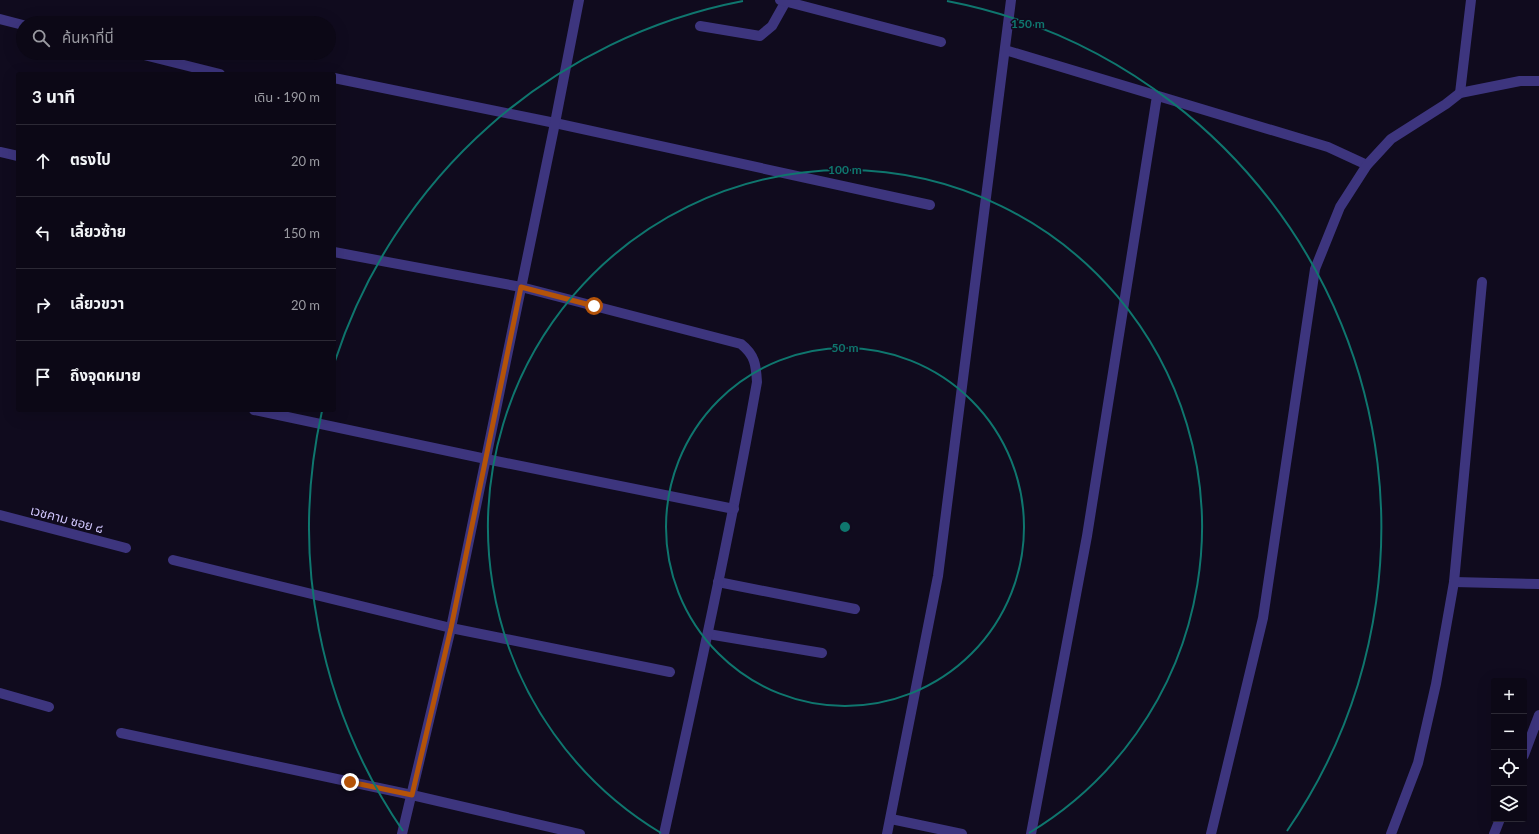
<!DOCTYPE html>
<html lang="th">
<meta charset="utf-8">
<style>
body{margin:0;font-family:Lato,"Noto Sans Thai",sans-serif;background:#1a1623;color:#f1f3f6}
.controls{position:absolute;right:12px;bottom:12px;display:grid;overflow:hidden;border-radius:4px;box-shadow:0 4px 16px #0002}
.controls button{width:36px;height:36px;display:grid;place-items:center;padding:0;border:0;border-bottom:1px solid #2c2935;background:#0c0816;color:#f1f3f6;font:20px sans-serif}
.stop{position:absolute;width:12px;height:12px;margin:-9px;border:3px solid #b45309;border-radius:50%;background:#fff}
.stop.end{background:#b45309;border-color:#fff;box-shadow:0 1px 4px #0008}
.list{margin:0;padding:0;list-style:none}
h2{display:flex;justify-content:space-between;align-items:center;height:52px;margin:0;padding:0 16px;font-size:17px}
h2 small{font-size:13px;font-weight:400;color:#9a9aa1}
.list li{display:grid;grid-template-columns:26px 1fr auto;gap:12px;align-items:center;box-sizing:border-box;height:72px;padding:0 16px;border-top:1px solid #2c2935}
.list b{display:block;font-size:15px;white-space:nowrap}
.list em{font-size:13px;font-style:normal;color:#9a9aa1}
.icon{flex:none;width:22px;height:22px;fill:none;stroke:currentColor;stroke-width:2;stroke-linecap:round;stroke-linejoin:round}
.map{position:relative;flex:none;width:1539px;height:834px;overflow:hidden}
.search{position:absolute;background:#0c0816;box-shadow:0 4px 16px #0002;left:16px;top:16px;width:320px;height:44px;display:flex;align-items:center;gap:10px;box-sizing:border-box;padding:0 14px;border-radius:22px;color:#9a9aa1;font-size:15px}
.panel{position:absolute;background:#0c0816;box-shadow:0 4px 16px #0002;left:16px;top:72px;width:320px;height:340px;border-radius:4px}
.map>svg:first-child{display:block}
</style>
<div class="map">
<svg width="1539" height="834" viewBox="0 0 1539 834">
<rect width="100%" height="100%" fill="#100b1e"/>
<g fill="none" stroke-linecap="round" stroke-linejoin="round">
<g stroke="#3d357e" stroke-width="10">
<polyline points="700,26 760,36 772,26 786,1"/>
<polyline points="718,582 855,609"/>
<polyline points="708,634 822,653"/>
</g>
<g stroke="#3d357e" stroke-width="10">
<polyline points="780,0 941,42"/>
<polyline points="0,19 23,25"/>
<polyline points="1005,50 1328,147 1367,165"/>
<polyline points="136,53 220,74"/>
<polyline points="334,78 555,123 930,205"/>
<polyline points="1460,93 1471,0"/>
<polyline points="0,152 18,156"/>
<path d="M334 252 521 287 741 344C755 355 756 365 757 382 730 534 697 684 664 834"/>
<polyline points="254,410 486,459 734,509"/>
<polyline points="0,515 126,548"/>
<polyline points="173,560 451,628 670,672"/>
<polyline points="1454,582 1539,584"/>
<polyline points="0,693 49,707"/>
<polyline points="121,733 412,795 580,834"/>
<polyline points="1524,755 1539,715"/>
<polyline points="891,819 962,834"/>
<polyline points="402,834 451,628 555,123 579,0"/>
<polyline points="887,834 938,576 1011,0"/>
<polyline points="1031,834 1087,536 1157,96"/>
<polyline points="1211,834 1263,618 1315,269 1340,207 1367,165 1391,139 1446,104 1460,93 1520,81 1539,81"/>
<polyline points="1391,834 1418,763 1436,684 1454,582 1482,282"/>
<polyline points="1494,834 1500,819"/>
</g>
</g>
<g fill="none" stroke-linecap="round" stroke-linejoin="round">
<polyline stroke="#b45309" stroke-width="5" points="350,782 412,795 451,628 521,287 594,306"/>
</g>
<g fill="none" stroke="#0f766e" stroke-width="2">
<circle cx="845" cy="527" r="179"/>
<path d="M661 833A357 357 0 1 1 1029 833"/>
<path d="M403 831A536 536 0 0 1 322 411M335 361A536 536 0 0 1 743 1M947 1A536 536 0 0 1 1287 831"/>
</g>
<g text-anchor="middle" stroke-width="3" stroke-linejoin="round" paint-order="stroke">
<g font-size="13" fill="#d2c8ff" stroke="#100b1e">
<text transform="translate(67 519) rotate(15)" y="5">เวชคาม ซอย ๘</text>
</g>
</g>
<circle cx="845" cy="527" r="6" fill="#0f766e" stroke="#100b1e" stroke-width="2"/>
<g font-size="12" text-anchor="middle" font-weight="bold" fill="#0f766e" stroke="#100b1e" stroke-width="3" stroke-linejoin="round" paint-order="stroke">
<text x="1028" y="28">150 m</text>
<text x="845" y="174">100 m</text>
<text x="845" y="352">50 m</text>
</g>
</svg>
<div class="controls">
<button>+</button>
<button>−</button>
<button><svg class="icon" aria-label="locate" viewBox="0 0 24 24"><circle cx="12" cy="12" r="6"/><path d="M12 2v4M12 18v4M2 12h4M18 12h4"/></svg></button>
<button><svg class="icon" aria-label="layers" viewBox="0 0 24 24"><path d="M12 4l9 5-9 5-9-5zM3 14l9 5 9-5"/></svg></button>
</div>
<div class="stop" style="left:594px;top:306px"></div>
<div class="stop end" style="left:350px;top:782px"></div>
<div class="search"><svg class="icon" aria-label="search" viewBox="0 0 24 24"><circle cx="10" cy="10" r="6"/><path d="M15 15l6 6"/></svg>ค้นหาที่นี่</div>
<section class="panel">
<h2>3 นาที<small>เดิน · 190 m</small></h2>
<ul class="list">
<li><svg class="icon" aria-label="ahead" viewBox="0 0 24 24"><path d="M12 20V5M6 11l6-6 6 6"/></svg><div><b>ตรงไป</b></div><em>20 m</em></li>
<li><svg class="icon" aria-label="left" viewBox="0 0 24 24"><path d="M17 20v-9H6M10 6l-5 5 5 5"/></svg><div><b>เลี้ยวซ้าย</b></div><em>150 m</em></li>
<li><svg class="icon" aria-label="right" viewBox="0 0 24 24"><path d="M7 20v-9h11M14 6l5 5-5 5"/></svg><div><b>เลี้ยวขวา</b></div><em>20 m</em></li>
<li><svg class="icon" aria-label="arrive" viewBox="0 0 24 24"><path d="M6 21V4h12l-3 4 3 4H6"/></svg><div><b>ถึงจุดหมาย</b></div></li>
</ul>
</section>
</div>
